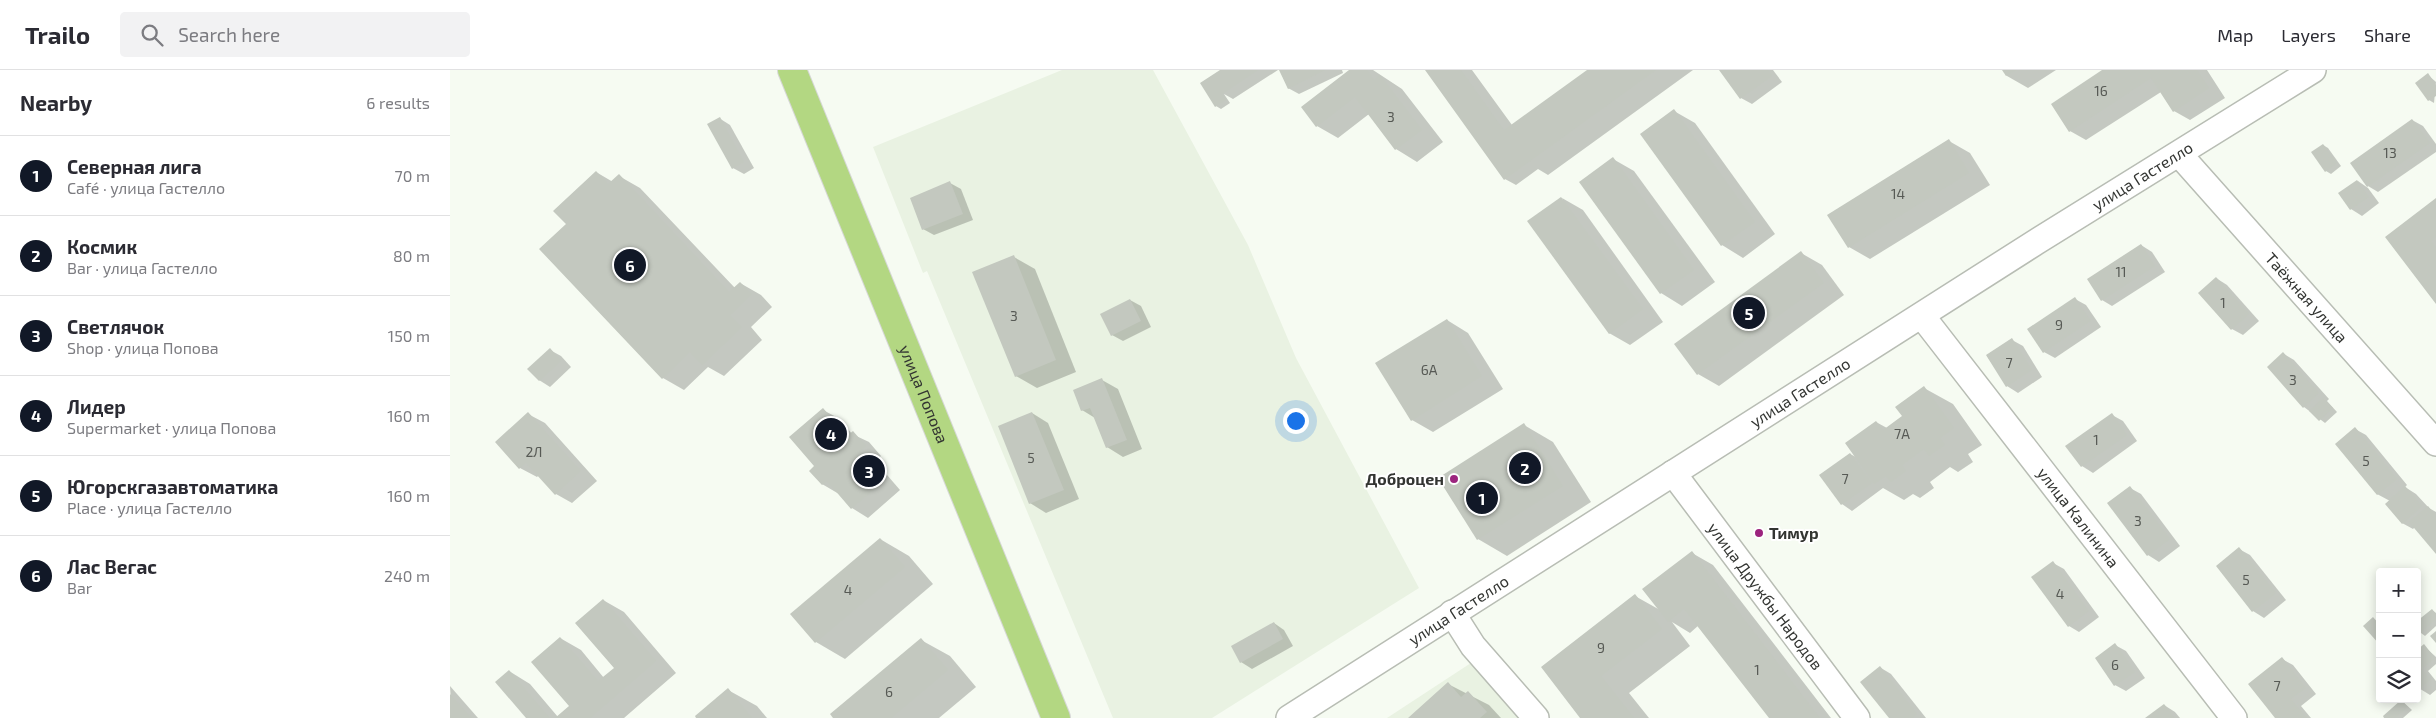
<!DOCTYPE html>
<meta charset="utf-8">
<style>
body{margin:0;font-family:"Exo 2",sans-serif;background:#f2f2f3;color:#2b2b33}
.controls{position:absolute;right:15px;bottom:15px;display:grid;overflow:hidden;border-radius:5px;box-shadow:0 2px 12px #0003}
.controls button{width:45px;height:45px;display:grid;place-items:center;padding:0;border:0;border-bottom:1px solid #e1e1e2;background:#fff;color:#2b2b33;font:25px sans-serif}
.you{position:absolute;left:845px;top:350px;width:18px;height:18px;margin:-12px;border:4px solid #fff;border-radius:50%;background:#1a73e8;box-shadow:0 0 0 8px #1a73e833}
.badge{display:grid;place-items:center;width:32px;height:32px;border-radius:50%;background:#111827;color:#fff;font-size:16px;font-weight:700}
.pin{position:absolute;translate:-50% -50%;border:2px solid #fff;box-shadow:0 1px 5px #0006}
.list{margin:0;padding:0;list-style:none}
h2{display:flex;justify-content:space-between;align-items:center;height:65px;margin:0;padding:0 20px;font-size:21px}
h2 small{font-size:16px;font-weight:400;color:#7c7c81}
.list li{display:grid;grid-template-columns:32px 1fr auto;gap:15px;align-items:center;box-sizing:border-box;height:80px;padding:0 20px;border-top:1px solid #e1e1e2}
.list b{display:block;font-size:19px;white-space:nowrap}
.list p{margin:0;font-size:16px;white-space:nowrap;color:#7c7c81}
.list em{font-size:16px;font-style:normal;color:#7c7c81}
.icon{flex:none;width:28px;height:28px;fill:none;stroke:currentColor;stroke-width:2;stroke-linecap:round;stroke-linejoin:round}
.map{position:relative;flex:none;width:1986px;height:648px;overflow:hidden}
header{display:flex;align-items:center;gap:30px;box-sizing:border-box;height:70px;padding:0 25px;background:#fff;border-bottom:1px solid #e1e1e2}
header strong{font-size:24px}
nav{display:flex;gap:28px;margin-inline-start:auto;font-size:18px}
.search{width:350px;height:45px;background:#f2f2f3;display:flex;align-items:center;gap:12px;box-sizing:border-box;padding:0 18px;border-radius:5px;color:#7c7c81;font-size:19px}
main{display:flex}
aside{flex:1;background:#fff}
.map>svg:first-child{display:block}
</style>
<header>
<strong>Trailo</strong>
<div class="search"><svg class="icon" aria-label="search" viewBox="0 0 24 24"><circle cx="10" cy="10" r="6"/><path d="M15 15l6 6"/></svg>Search here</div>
<nav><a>Map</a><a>Layers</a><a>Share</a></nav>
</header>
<main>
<aside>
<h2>Nearby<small>6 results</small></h2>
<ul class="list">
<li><span class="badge">1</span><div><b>Северная лига</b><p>Café · улица Гастелло</p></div><em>70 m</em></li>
<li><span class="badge">2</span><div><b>Космик</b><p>Bar · улица Гастелло</p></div><em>80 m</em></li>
<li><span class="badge">3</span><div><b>Светлячок</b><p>Shop · улица Попова</p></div><em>150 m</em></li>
<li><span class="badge">4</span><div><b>Лидер</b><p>Supermarket · улица Попова</p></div><em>160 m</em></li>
<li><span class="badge">5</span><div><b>Югорскгазавтоматика</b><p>Place · улица Гастелло</p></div><em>160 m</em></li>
<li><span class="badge">6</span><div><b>Лас Вегас</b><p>Bar</p></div><em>240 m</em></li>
</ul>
</aside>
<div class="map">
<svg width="1986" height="648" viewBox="0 0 1986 648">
<rect width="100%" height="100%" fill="#f6fbf2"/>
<g fill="#e9f2e2">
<polygon points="612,0 703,0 798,175 846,288 969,518 762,648 663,648 477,201 473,203 423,77"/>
<polygon points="1024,591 1069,648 937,648"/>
</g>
<g fill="#0003">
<polygon points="772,0 828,0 783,29 774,24 780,33 771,39 766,36"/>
<polygon points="830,0 892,0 893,3 849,24 838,18"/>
<polygon points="901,0 923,0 952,19 993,72 967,92 946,79 919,44 888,68 867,56"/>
<polygon points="976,0 1022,0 1062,55 1139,0 1243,0 1098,105 1088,99 1066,115 1055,109"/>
<polygon points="1271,0 1323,0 1332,12 1302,34 1291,28"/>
<polygon points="1553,0 1606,0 1578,18 1557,6"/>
<polygon points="1655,0 1757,0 1775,28 1740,50 1724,41 1711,22 1636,70 1620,61"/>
<polygon points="1978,5 1986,12 1984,33 1979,30"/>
<polygon points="1224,41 1245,53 1325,164 1293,188 1272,175"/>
<polygon points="269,48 280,55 304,98 294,104 283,98"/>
<polygon points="1962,50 1973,56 1986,74 1986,82 1928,122 1918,116"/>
<polygon points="1499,71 1520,83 1540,115 1420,189 1399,177"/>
<polygon points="1873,75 1878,78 1891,96 1881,104 1876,101"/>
<polygon points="1163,89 1184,101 1265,212 1232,236 1211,223 1131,112"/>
<polygon points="146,102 163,112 169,106 190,118 285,218 290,213 311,225 322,237 301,257 312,270 274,306 258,297 234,320 213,308 117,154"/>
<polygon points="1908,111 1918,118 1929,133 1912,146 1901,139 1890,124"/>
<polygon points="500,113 511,119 523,150 484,165 473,159"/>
<polygon points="1112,128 1133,140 1213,252 1180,275 1159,263"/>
<polygon points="1986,130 1986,232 1937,167"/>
<polygon points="1691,175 1702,182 1715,202 1662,236 1652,230"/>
<polygon points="1351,183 1372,195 1394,225 1269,316 1248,304"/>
<polygon points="564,187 585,199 626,302 587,318 566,306"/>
<polygon points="1766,208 1777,215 1809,251 1793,265 1782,259"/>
<polygon points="1625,229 1636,235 1651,257 1605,288 1594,282"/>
<polygon points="680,230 691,236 701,257 673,271 662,265"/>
<polygon points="997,250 1018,263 1053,319 983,362 962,350"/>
<polygon points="1562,270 1573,276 1592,307 1568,323 1557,316 1537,286"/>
<polygon points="100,280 111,286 121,297 100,317 89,310"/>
<polygon points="1834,284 1844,290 1879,329 1877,331 1887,342 1875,353 1854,337"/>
<polygon points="652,310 668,319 692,379 673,387 657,377 645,348 632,340"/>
<polygon points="1474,318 1503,334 1532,375 1518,384 1523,392 1508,402 1500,397 1480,412 1484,418 1470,428 1463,424 1454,430 1433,418 1402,441 1392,434 1400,384 1408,388 1426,352 1437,358 1454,346"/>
<polygon points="373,340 390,349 402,364 419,372 431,386 425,391 450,420 418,448 402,438 389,424 372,414 366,396"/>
<polygon points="582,343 598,353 629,429 596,443 580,433"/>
<polygon points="78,344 95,353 147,411 122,433 106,424 89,405 87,407 70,398 47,372"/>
<polygon points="1662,345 1673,351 1687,371 1643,403 1632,396 1617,376"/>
<polygon points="1074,355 1103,372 1141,432 1057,486 1028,469 989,409"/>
<polygon points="1905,359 1916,365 1957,415 1955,417 1966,424 1979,438 1986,442 1986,482 1965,457 1963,459 1952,453 1940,431 1927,424"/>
<polygon points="1680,418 1691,424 1730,476 1709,492 1698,485"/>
<polygon points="430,469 459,486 483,514 395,589 366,572 342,544"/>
<polygon points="1789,479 1800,485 1836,530 1814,548 1803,541 1767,496"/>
<polygon points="1242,483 1263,495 1381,648 1320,648 1249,555 1240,563 1222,552 1240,576 1179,623 1199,648 1131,648 1185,526 1210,540"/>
<polygon points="1603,493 1614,499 1649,547 1629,562 1619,556"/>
<polygon points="153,530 174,542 226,603 174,648 78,648 59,601 80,614 108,647 120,636 110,568 131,580 154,608 165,598"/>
<polygon points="1982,540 1986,543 1986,556 1975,566 1967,560 1967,553"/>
<polygon points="824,553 834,560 843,576 802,599 791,592"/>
<polygon points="471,570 500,586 526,617 489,648 384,648"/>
<polygon points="1665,575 1676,581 1695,608 1676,621 1665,615"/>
<polygon points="1974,576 1986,587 1986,594 1978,601 1986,611 1986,620 1980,625 1967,617 1967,582"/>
<polygon points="1832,589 1843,595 1866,624 1851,636 1861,648 1827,648"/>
<polygon points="1431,598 1441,604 1476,648 1440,648"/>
<polygon points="998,614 1039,635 1051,648 960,648"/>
<polygon points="0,616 28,648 2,648"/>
<polygon points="278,620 307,636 317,648 248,648"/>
<polygon points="1952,631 1962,640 1953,648 1936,648"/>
<polygon points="1714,635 1725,642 1730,648 1697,648"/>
</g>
<g fill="#c3c8bf">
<polygon points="770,0 808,0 772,24 776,30 765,37 750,13"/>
<polygon points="829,0 875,0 838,19"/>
<polygon points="899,0 917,0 924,10 930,5 972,60 945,80 905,27 866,57 851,37"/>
<polygon points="975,0 1011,0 1054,60 1137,0 1206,0 1054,110"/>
<polygon points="1269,0 1318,0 1322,6 1290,29"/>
<polygon points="1552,0 1566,0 1556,6"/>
<polygon points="1652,0 1747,0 1759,18 1723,42 1701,8 1619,62 1601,34"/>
<polygon points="1978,3 1986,15 1986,26 1978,31 1965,13"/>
<polygon points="1224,39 1305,152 1271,176 1190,64"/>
<polygon points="270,47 294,92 282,99 257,54"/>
<polygon points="1962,49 1980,73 1917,117 1900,93"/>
<polygon points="1499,69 1519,103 1398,178 1377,145"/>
<polygon points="1873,74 1887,93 1875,102 1861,82"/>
<polygon points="1163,87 1244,200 1210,224 1129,112"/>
<polygon points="146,101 158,114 169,104 279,222 290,212 302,224 280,245 292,257 252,295 240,282 212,309 89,179 116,154 103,141"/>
<polygon points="1907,110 1919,127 1900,140 1888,123"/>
<polygon points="500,111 513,144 472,160 460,128"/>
<polygon points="1111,127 1193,239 1159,264 1077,151"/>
<polygon points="1986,128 1986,167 1981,171 1986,178 1986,234 1935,167"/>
<polygon points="1691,174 1705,196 1651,231 1637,209"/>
<polygon points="1351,181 1374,213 1247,305 1224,274"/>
<polygon points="564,185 606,290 565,307 522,202"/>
<polygon points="1766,207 1799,244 1781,260 1748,223"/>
<polygon points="1625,227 1641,251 1593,283 1577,259"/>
<polygon points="680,229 691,251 661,266 650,244"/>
<polygon points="997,249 1032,306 961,351 925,293"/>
<polygon points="1562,268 1582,300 1556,317 1536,285"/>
<polygon points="100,278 111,291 89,311 77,299"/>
<polygon points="1833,282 1869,323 1853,338 1817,297"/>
<polygon points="652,308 677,370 656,378 640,338 631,341 623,320"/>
<polygon points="1474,316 1504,358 1490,368 1495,375 1479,386 1474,379 1452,395 1456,401 1441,412 1436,406 1424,414 1395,373 1426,351 1433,360 1452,346 1445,337"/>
<polygon points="1873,328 1883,338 1869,351 1859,341"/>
<polygon points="373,338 397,366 403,361 416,376 410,381 435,410 401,439 377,411 372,415 359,401 364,396 339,367"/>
<polygon points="78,342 131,401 105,425 76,393 69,399 45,372"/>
<polygon points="582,342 614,420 579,434 548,356"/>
<polygon points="1662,343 1677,365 1631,397 1615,376"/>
<polygon points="1074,353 1113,416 1027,470 988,408"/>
<polygon points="1905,357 1947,409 1927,425 1885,374"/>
<polygon points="1400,383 1422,413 1391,435 1369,405"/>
<polygon points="1680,416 1720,469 1697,486 1657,433"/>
<polygon points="1955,416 1972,436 1952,454 1935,434"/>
<polygon points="1978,436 1986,446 1986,484 1959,452"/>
<polygon points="430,468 455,497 365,573 340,544"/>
<polygon points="1789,477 1826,523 1802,542 1766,496"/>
<polygon points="1242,481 1370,648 1319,648 1234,539 1218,552 1192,519"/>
<polygon points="1603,491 1639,541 1618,557 1581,507"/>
<polygon points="1185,524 1212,559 1151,606 1184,648 1130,648 1091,597"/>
<polygon points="153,529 206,591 140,648 105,648 119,636 81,592 110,567 148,611 164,598 125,553"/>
<polygon points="1982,539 1986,544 1986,549 1969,564 1967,551"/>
<polygon points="1923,547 1930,555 1930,575 1913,556"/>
<polygon points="824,552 833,569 790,593 781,576"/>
<polygon points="1986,561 1986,573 1980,566"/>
<polygon points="471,568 498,600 441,648 383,648 380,644"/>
<polygon points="1665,573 1685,602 1664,616 1645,588"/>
<polygon points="1974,574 1985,588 1973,598 1967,592 1967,580"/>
<polygon points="1832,587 1856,618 1841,629 1857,648 1825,648 1798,614"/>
<polygon points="1967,594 1981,609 1968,620 1967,619"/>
<polygon points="1430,596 1467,644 1462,648 1439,648 1410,612"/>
<polygon points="59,600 100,648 76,648 45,612"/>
<polygon points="998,612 1011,627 1018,621 1037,642 1030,648 958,648"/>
<polygon points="278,618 302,648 246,648 245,646"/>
<polygon points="0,624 22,648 0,648"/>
<polygon points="1951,630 1958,637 1945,648 1934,648 1933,646"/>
<polygon points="1714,634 1725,648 1695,648"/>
</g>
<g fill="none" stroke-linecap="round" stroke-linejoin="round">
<g stroke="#b8bdb4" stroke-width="28">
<g id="minor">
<path id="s1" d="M1729 84 1986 373"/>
<path id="s2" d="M1472 246 1784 648"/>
<path id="s3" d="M1223 403 1407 648"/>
<polyline points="1002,543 1023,576 1086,648"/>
<path id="s4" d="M839 648 1586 172 1863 0"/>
</g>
</g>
<g stroke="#d6d7d6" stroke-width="30">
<g id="major">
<path id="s5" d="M342 0 606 648"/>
</g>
</g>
<use href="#minor" stroke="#fff" stroke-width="25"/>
<use href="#major" stroke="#b3d782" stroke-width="28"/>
</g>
<g fill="#9c247e" stroke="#fff" stroke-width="2">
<circle cx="1004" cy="409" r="5"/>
<circle cx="1309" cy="463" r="5"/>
</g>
<g text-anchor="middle" stroke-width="4" stroke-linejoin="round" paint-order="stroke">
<g font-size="14" fill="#575a55">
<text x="1651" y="26">16</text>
<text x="941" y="52">3</text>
<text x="1940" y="88">13</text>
<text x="1448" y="129">14</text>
<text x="1671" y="207">11</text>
<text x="1773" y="238">1</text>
<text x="564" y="251">3</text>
<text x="1609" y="260">9</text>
<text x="1559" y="298">7</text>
<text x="979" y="305">6А</text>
<text x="1843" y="315">3</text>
<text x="1452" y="369">7А</text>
<text x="1646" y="375">1</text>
<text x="84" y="387">2Л</text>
<text x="581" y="393">5</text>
<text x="1916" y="396">5</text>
<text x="1395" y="414">7</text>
<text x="1688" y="456">3</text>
<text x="1796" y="515">5</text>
<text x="398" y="525">4</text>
<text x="1610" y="529">4</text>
<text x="1151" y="583">9</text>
<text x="1665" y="600">6</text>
<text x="1307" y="605">1</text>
<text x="1827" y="621">7</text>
<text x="439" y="627">6</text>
</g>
<g font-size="16" fill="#333532" stroke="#fff">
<text dy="6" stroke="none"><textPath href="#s4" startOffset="1011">улица Гастелло</textPath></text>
<text dy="6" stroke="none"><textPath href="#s1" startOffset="192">Таёжная улица</textPath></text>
<text dy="6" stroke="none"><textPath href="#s4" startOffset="606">улица Гастелло</textPath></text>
<text dy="6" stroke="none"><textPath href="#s5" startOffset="350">улица Попова</textPath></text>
<text dy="6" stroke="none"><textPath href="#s2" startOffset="255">улица Калинина</textPath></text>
<text dy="6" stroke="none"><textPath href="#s3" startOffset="154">улица Дружбы Народов</textPath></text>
<text dy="6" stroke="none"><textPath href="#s4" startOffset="201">улица Гастелло</textPath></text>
</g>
<g font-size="16" font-weight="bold" fill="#333532" stroke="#fff" text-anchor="end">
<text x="994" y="415">Доброцен</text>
<text x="1319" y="469" text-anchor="start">Тимур</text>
</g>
</g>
</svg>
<div class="controls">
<button>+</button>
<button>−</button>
<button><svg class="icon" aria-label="layers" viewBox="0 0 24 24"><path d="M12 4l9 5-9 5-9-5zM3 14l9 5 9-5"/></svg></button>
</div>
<div class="you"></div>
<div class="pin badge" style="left:1032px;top:428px">1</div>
<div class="pin badge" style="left:1075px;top:398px">2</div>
<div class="pin badge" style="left:419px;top:401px">3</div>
<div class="pin badge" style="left:381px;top:364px">4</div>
<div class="pin badge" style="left:1299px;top:243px">5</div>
<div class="pin badge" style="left:180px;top:195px">6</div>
</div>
</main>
